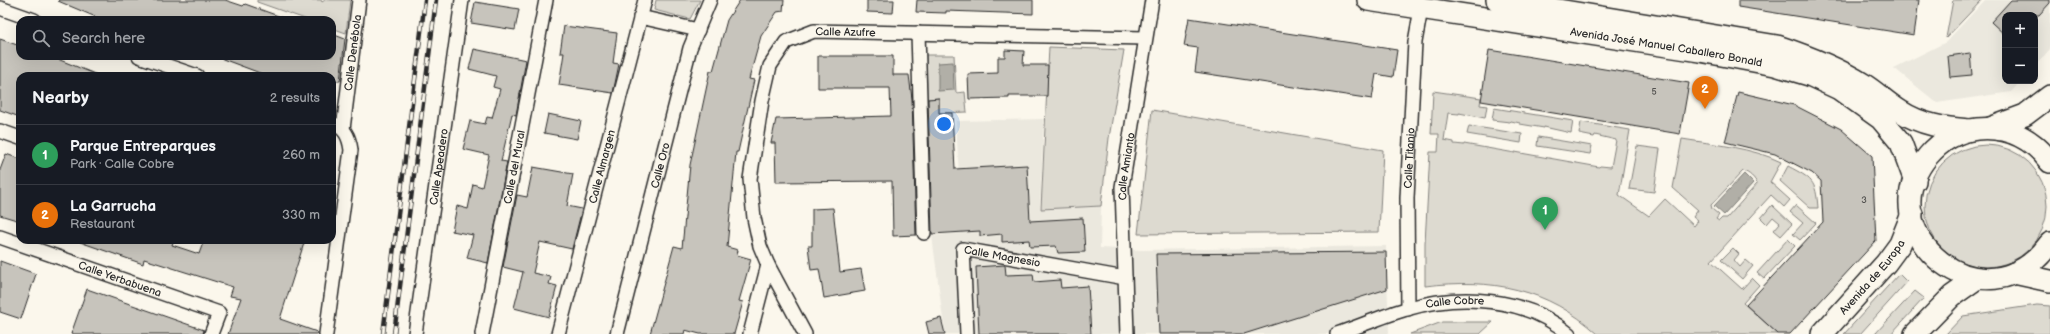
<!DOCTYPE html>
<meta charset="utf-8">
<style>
body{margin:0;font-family:"Balsamiq Sans",sans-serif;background:#242831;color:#f1f3f6}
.controls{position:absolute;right:12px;top:12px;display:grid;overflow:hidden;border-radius:8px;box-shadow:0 4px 16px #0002}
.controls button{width:36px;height:36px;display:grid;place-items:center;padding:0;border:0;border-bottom:1px solid #363941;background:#171b24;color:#f1f3f6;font:20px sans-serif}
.you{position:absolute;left:944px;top:124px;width:14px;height:14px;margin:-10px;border:3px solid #fff;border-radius:50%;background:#1a73e8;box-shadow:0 0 0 6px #1a73e833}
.badge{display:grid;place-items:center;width:26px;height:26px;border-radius:50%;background:#d93025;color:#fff;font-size:13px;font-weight:700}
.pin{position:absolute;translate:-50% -33px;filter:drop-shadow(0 1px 2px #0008)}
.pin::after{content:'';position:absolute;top:21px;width:14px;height:12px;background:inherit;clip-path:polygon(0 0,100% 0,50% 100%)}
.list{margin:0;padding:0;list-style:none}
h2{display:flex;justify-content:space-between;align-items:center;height:52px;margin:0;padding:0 16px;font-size:17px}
h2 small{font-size:13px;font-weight:400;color:#9ea1a6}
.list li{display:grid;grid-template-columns:26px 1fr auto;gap:12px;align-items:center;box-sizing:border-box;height:60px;padding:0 16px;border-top:1px solid #363941}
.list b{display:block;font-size:15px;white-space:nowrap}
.list p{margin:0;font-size:13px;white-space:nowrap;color:#9ea1a6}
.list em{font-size:13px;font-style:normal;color:#9ea1a6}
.icon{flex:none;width:22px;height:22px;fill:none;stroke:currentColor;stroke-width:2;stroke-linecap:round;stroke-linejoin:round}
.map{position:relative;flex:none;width:2050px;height:334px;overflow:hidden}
.search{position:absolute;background:#171b24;box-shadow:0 4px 16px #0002;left:16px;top:16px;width:320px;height:44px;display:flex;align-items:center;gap:10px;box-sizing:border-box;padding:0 14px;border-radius:12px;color:#9ea1a6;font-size:15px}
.panel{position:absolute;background:#171b24;box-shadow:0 4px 16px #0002;left:16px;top:72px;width:320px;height:172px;border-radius:12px}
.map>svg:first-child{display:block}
</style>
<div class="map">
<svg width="2050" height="334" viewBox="0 0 2050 334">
<rect width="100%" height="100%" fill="#fbf7ec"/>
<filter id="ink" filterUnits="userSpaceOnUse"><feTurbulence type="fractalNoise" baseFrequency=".025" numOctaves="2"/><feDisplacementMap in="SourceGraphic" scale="8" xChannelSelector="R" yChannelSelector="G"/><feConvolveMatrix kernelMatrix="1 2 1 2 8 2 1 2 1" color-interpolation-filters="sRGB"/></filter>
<g filter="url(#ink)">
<g fill="#ebe8de">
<polygon points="1985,0 2050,0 2050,49 2035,66 2035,15 2005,15 2005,81 2021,81 2011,92 1937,103 1894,68 1946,42"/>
<polygon points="1044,119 1040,209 1101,206 1100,248 1142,250 1386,246 1389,334 945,334 932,236 962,232 956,121"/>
</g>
<g fill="#dddad0" stroke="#84827e" fill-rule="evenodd">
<polygon points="257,0 321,0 322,2 325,0 350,0 346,33 332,28 332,20 308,20 257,2"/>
<polygon points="656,0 700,0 690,19 654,10"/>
<polygon points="1953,0 1982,0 1946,38"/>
<polygon points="1049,47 1124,50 1109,138 1101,206 1041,209"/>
<polygon points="926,55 954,55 956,93 965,92 967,112 939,113 939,98 927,99"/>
<path d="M1433 91 1481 98 1480 105 1487 106 1485 118 1459 113V114L1448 113 1444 140 1454 142V144L1464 145V144L1515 153V152L1599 167 1600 166 1611 167 1616 140 1595 135 1594 137 1579 134 1581 122 1630 130 1619 195 1649 216 1665 199 1694 226 1698 221 1693 217 1698 210 1673 188 1682 139C1713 144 1753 148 1781 162L1770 182 1790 200 1784 207 1771 195 1711 261 1742 289 1752 278 1759 285 1743 303 1778 334H1598C1547 288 1492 278 1425 286V243L1430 152H1438L1439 134H1431ZM1743 171C1748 172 1756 179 1757 184L1727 218H1722L1719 221 1716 219 1719 215 1712 209 1711 205Z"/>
<polygon points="1494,108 1573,121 1571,133 1544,127 1544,128 1520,124 1520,123 1511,121 1510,122 1492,120"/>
<polygon points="1152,110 1383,150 1379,232 1138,234"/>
<polygon points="1469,126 1522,134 1521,143 1467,134"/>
<polygon points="1538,137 1592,146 1590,154 1537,146"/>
<circle cx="1986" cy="206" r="61"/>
<polygon points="1637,146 1660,149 1654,192 1629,189"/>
<path d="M1788 166C1812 179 1816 180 1818 208H1810L1780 181Z"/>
<polygon points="1772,205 1792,224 1781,236 1774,230 1780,223 1773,217 1767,224 1761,218"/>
<polygon points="1796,205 1816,223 1800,240 1793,234 1803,223 1790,212"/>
<polygon points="1788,239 1795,246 1764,279 1757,273"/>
<polygon points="1733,248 1739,254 1734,260 1740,267 1746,260 1753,266 1742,279 1721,260"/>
<polygon points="1899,274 1907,282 1860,334 1844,334"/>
<polygon points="1915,291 1924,298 1891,334 1875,334"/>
<polygon points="2037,305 2050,306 2050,334 1946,334 1963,316"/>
<polygon points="1442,322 1493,322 1480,334 1410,334"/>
</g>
<g fill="#b1afa7" stroke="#7b7a75">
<polygon points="953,62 954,90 938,91 938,63"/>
<polygon points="1744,174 1753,183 1724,215 1714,206"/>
</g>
<g fill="#c7c4bc" stroke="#2b2b2b">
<polygon points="59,0 225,0 243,6 245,4 284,18 284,20 103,20 58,1"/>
<polygon points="740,0 784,0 783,11 777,12 761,36 749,79 754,80 738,152 736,152 727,247 738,250 737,255 751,259 739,301 743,302 734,334 700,334 685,330 684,334 650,334 674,246 682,248 690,165 710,71 713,71 727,20"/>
<polygon points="867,0 894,0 893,13 867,12"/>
<polygon points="917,0 1033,0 1033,14 946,11 946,13 916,12"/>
<polygon points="1738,0 1919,0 1914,35 1738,7"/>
<polygon points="2011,0 2050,0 2050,3 2039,15 2005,15 2005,35 1991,22"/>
<polygon points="475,2 519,9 515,30 471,23"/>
<polygon points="1189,18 1397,50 1393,77 1376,74 1372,99 1195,72 1198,48 1184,46"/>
<polygon points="564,26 617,33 613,63 619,64 613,93 559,85 564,53 560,53"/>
<polygon points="332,34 345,39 340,81 332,81 332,76 268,76 220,58 220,56 332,56"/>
<polygon points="0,39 20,46 20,56 50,56 100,76 20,76 20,117 0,110"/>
<polygon points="474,49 526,60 516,115 512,114 501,161 507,162 488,263 467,258 473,235 452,231 457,206 468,209 473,184 482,187 489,155 463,149 470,121 485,124 487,117 492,118 500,89 493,87 496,76 469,69"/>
<polygon points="1005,50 1024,51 1023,65 1048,65 1047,96 1009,96 1009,98 969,99 968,74 998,73 998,57 1005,57"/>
<polygon points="1489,50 1689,83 1680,134 1481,101"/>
<polygon points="1970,53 1972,75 1950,77 1948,56"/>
<polygon points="818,56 893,56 893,75 909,75 912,99 916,235 893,236 892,181 776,182 775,143 771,143 776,119 891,116 890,88 818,88"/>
<polygon points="1738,92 1794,105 1841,129 1872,156 1876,241 1790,334 1778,334 1746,305 1823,222 1821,181 1812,173 1775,154 1725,142"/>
<polygon points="939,98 939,113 952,113 955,169 1027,165 1030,221 1083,218 1085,252 1058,253 1056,246 1030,247 1029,240 1002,242 1002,234 980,236 980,231 932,234 928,99"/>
<polygon points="548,114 581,121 577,139 544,133"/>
<polygon points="6,154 20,159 20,221 0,215 0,170"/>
<polygon points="533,167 573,174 567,206 582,209 572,249 540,242 533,273 551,277 549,284 557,286 549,317 514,308 523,272 503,267 517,195 527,197"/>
<polygon points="833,208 840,272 861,269 865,291 824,298 819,269 811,270 808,246 812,246 812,209"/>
<polygon points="80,240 174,240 172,245 199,254 204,240 305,240 280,319 317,332 317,334 228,334 241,298 230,296 233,287 144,259 143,264 80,242"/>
<polygon points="1386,252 1387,289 1244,334 1159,334 1156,254"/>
<polygon points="0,261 36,274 21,319 0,312"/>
<polygon points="1005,265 1006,275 1033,274 1034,282 1060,280 1061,288 1088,286 1091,334 979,334 976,267"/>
<polygon points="87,289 204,330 203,334 71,334"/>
<polygon points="941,318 945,334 929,334 926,322"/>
</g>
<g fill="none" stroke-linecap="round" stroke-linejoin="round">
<g stroke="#2b2b2b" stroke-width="16">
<g id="street">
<polyline points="0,8 34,20"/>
<polyline points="640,17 698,30"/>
<polyline points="918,33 924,233"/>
<polyline points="139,56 197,76"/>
<path id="s1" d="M343 129 359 0"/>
<polyline points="0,131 20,138"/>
<path id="s2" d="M0 237 219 313 211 334"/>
<path id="s3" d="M1408 309 1407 198 1415 42 1421 9"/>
<path d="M326 334 351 150C349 136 345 128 332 123"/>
<path id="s4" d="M415 334 462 0"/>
<path id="s5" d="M482 334 546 0"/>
<path id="s6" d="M558 334 645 0"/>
<path id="s7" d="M617 334 690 48 710 0"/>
<polyline points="750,334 768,265"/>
<path id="s8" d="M805 334 768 265 760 246 754 218 750 179 762 101 770 66 786 42 814 31 1145 38"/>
<path id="s9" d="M967 334 963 249 1125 278"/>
<path id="s10" d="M1127 334 1122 187 1152 0"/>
<path id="s11" d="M1337 334C1360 326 1383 316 1406 309 1460 293 1526 297 1569 334"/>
</g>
</g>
<g stroke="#2b2b2b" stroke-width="24">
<g id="primary">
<path id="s12" d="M1368 0 1700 51 1775 65 1809 75 1839 89 1881 119 1901 143 1915 181"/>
<path d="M1497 0 1777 46C1807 56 1836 67 1863 84 1876 92 1887 103 1900 111 1921 125 1945 128 1969 130"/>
<polyline points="1990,128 2025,115 2050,96"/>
<path d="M2050 162C2032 138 2008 126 1977 129 1958 131 1941 141 1928 156 1864 233 1986 333 2050 243"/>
<polyline points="2014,273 2050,281"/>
<path id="s13" d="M1822 334 1886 263 1900 244 1912 214"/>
<polyline points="1915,334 1952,296 1976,279"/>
</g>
</g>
<use href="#street" stroke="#fbf7ec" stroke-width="13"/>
<use href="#primary" stroke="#fbf7ec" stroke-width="21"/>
<g stroke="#2b2b2b" stroke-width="4.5">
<g id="rail">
<polyline points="383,334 425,0"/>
<polyline points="394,334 436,0"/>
</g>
</g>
<use href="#rail" stroke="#fbf7ec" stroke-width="3" stroke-dasharray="9" stroke-linecap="butt"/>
</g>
</g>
<g text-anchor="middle" stroke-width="3.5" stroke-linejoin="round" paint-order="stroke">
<g font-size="9" fill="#52514f">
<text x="1654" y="95">5</text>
<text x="1864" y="203">3</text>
</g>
<g font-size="11" fill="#2b2b2b" stroke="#fbf7ec">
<text dy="4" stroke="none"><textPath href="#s8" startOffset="372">Calle Azufre</textPath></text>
<text dy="4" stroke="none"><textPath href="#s12" startOffset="302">Avenida José Manuel Caballero Bonald</textPath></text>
<text dy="4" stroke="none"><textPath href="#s1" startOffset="77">Calle Denébola</textPath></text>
<text dy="4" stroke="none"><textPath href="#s3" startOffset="151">Calle Titanio</textPath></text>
<text dy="4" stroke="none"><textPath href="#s7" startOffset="174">Calle Oro</textPath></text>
<text dy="4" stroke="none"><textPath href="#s10" startOffset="168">Calle Amianto</textPath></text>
<text dy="4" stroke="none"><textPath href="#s4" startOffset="169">Calle Apeadero</textPath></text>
<text dy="4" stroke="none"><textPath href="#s5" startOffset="170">Calle del Mural</textPath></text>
<text dy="4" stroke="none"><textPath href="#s6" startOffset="173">Calle Almargen</textPath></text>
<text dy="4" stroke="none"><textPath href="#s9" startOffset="125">Calle Magnesio</textPath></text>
<text dy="4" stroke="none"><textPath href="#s13" startOffset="76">Avenida de Europa</textPath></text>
<text dy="4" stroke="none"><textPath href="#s2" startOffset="127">Calle Yerbabuena</textPath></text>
<text dy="4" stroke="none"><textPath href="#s11" startOffset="123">Calle Cobre</textPath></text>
</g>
</g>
</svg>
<div class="controls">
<button>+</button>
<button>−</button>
</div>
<div class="you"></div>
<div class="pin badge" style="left:1545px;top:230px;background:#2e9e5b">1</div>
<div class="pin badge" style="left:1705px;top:109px;background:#e8710a">2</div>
<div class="search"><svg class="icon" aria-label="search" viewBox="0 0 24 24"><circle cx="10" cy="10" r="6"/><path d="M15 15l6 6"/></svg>Search here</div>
<section class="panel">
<h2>Nearby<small>2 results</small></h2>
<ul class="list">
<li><span class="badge" style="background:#2e9e5b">1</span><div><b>Parque Entreparques</b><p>Park · Calle Cobre</p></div><em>260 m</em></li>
<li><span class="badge" style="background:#e8710a">2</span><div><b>La Garrucha</b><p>Restaurant</p></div><em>330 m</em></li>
</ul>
</section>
</div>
